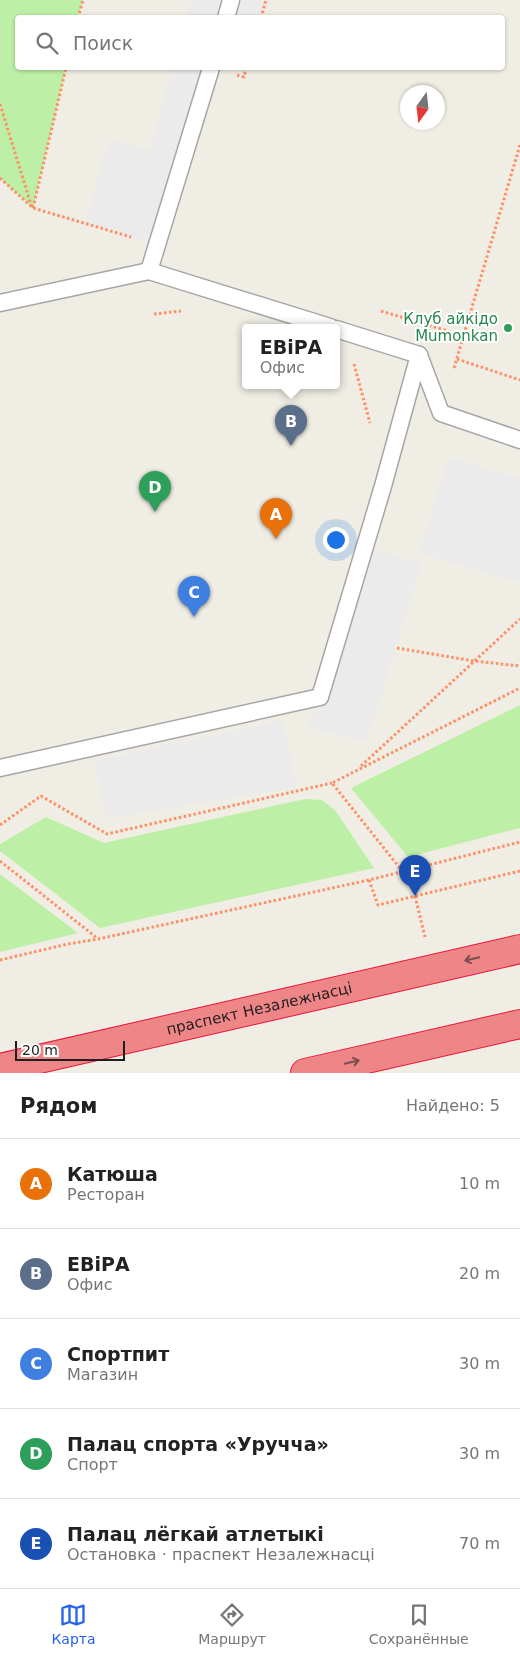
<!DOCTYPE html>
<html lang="ru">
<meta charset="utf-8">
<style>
body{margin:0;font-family:"DejaVu Sans",sans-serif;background:#f2f2f2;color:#222}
.compass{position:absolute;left:400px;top:85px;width:45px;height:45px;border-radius:50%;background:#fff;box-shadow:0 1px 4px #0004;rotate:195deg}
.scale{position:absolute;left:15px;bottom:12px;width:110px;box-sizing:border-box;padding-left:5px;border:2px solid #1f1f1f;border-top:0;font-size:14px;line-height:18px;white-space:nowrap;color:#1f1f1f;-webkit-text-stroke:4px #fff;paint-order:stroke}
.you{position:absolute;left:335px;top:539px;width:18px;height:18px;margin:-12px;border:4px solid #fff;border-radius:50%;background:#1a73e8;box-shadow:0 0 0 8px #1a73e833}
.badge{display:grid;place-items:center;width:32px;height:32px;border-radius:50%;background:#2563eb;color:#fff;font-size:16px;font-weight:700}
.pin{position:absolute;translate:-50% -41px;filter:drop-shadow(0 1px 2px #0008)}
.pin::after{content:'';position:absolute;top:26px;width:18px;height:15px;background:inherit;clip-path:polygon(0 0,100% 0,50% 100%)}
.popup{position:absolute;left:242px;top:324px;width:98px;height:65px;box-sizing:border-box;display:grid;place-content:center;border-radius:5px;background:#fff;filter:drop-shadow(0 1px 4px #0005);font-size:16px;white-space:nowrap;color:#767676}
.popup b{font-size:19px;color:#222}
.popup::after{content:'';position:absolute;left:50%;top:100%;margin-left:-10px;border:10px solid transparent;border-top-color:#fff}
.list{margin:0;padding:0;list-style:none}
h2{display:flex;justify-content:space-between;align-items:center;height:65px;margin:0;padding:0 20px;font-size:21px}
h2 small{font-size:16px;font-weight:400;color:#767676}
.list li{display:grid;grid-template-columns:32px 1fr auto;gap:15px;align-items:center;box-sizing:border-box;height:90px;padding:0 20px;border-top:1px solid #e0e0e0}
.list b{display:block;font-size:19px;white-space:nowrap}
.list p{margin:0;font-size:16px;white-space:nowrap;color:#767676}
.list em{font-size:16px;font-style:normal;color:#767676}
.icon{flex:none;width:28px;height:28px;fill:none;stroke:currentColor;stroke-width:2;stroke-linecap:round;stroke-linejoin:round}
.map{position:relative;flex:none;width:520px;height:1073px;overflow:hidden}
.search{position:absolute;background:#fff;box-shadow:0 1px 4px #0004;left:15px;right:15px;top:15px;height:55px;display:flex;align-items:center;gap:12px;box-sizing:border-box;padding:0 18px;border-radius:5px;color:#767676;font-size:19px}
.sheet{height:515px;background:#fff}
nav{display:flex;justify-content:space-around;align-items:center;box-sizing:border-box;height:70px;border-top:1px solid #e0e0e0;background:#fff;font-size:14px;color:#767676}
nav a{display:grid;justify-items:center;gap:2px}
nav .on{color:#2563eb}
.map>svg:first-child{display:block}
</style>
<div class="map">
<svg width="520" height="1073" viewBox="0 0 520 1073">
<rect width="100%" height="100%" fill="#f0eee4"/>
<g fill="#bdefa6">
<polygon points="0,0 83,0 78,17 18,18 18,68 66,68 33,208 0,178"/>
<polygon points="520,705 520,828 408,857 351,788"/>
<polygon points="305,799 322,800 335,810 374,868 100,928 0,851 0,844 46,817 104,843"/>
<polygon points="0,874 78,933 0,952"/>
</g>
<g fill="#ebebeb">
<polygon points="191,0 266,0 261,17 186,18"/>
<polygon points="172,68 211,68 157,245 85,223 109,139 150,150"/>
<polygon points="448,457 520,478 520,583 419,553"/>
<polygon points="365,547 422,563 367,742 308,728"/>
<polygon points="283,720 297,787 107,819 94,761"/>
</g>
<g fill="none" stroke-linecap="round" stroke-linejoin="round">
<g stroke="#a6a6a6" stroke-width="19">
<g id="lane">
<polyline points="226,18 231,0"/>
<polyline points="149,271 211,68"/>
<polyline points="0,303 149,271 330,327"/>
<polyline points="336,329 419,355"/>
<polyline points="419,355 441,413 520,440"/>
<polyline points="0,768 320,697 383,486 419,355"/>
</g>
</g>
<g stroke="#e9163b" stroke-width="30">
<g id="highway">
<path id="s1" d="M0 1068 520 949"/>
<polyline points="305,1073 520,1024"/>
</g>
</g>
<g stroke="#ff8f66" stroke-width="3" stroke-dasharray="2.5 2.5" stroke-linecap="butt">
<polyline points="78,18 83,0"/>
<polyline points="261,18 266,0"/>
<polyline points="237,75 244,77 246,68"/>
<polyline points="0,104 32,208"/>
<polyline points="0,178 33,208 131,237"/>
<polyline points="33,208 66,68"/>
<polyline points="381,311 464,336"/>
<polyline points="154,314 181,311"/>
<polyline points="457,359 520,380"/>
<polyline points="354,364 370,423"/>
<polyline points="454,368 520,145"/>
<polyline points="397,648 474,661 520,666"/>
<polyline points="361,766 520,619"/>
<polyline points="0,825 41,796 107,834 332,783"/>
<polyline points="0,861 97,938"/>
<polyline points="403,872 332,783 520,688"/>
<polyline points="369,880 378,905 520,871"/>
<polyline points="415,896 425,937"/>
<polyline points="0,960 68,944 98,939 369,880 520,842"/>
</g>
<use href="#lane" stroke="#fff" stroke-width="16"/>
<use href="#highway" stroke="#ee8587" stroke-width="28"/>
</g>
<defs><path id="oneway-shaft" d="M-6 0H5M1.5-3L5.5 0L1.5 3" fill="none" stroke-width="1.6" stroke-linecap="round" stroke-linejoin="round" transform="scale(1.25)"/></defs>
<g stroke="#7c4d4e">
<use href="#oneway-shaft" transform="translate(472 959) rotate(167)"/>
<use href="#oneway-shaft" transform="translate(352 1062) rotate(-13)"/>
</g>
<circle fill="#2e9e5b" stroke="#fff" stroke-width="2" cx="508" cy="328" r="5"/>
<g text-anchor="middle" stroke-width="4" stroke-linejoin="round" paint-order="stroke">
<g font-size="15" fill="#27864d" stroke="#fff" text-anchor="end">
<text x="498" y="324">Клуб айкідо<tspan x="498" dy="17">Mumonkan</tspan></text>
</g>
<g font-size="15" fill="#1f1f1f" stroke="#fff">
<text dy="5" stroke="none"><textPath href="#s1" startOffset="266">праспект Незалежнасці</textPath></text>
</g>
</g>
</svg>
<svg class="compass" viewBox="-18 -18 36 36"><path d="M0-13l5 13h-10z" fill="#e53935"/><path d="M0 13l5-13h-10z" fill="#767676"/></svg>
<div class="scale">20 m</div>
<div class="you"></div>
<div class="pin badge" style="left:276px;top:539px;background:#e8710a">A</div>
<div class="pin badge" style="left:291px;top:446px;background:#5c6f8a">B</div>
<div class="popup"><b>ЕВіРА</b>Офис</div>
<div class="pin badge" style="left:194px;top:617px;background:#3f7fe0">C</div>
<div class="pin badge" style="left:155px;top:512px;background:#2e9e5b">D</div>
<div class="pin badge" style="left:415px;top:896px;background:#1a4fb4">E</div>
<div class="search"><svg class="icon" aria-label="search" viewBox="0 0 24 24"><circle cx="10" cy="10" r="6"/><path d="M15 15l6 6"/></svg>Поиск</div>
</div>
<section class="sheet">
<h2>Рядом<small>Найдено: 5</small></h2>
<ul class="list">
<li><span class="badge" style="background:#e8710a">A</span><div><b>Катюша</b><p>Ресторан</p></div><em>10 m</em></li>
<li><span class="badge" style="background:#5c6f8a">B</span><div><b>ЕВіРА</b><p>Офис</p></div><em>20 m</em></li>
<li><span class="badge" style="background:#3f7fe0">C</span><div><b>Спортпит</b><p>Магазин</p></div><em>30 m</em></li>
<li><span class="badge" style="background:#2e9e5b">D</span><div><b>Палац спорта «Уручча»</b><p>Спорт</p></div><em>30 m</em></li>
<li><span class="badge" style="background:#1a4fb4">E</span><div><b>Палац лёгкай атлетыкі</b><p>Остановка · праспект Незалежнасці</p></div><em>70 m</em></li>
</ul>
</section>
<nav>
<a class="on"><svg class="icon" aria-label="map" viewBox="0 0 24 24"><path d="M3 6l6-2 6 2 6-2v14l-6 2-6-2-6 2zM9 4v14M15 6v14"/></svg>Карта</a>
<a><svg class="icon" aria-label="directions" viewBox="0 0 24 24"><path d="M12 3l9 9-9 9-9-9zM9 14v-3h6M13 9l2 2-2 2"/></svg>Маршрут</a>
<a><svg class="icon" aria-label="saved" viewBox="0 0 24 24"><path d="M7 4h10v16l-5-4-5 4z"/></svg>Сохранённые</a>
</nav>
